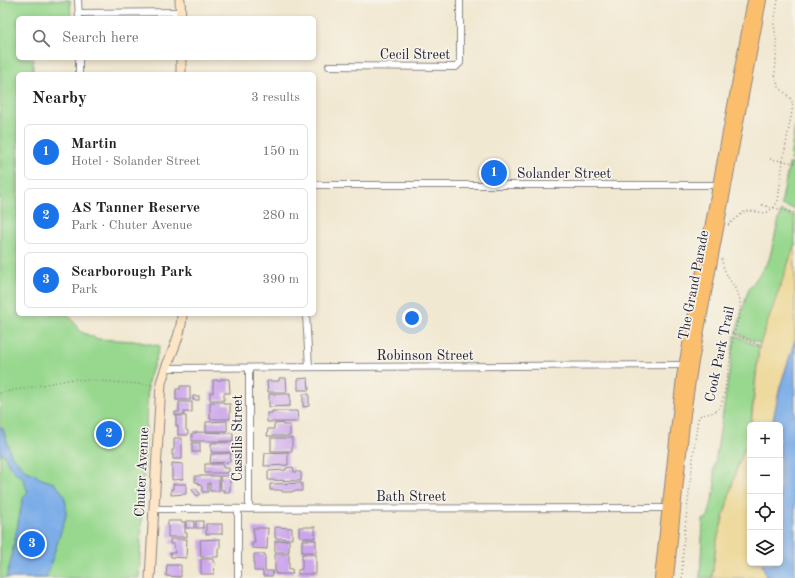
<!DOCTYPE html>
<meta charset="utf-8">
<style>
body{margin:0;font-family:"Old Standard TT",serif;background:#f6f6f6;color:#202124}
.controls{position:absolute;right:12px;bottom:12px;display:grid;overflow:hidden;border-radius:6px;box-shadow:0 2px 6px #0003}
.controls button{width:36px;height:36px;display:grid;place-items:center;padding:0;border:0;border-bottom:1px solid #e0e0e0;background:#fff;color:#202124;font:20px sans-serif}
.you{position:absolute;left:412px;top:318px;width:14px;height:14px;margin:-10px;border:3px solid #fff;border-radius:50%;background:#1a73e8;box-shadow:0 0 0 6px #1a73e833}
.badge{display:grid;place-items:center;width:26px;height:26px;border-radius:50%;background:#1a73e8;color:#fff;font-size:13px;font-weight:700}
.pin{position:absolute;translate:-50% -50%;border:2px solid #fff;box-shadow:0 1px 4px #0006}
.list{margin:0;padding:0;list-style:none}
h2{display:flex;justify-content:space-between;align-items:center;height:52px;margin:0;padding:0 16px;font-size:17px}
h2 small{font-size:13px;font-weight:400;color:#757577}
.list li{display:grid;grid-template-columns:26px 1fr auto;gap:12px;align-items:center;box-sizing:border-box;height:56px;margin:0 8px 8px;padding:0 8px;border:1px solid #e0e0e0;border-radius:6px}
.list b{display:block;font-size:15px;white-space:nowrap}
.list p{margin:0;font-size:13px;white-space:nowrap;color:#757577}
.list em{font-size:13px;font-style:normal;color:#757577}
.icon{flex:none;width:22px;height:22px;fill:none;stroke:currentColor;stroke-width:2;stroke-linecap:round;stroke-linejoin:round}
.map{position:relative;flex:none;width:795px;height:578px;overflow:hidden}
.search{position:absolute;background:#fff;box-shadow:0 2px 6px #0003;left:16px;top:16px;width:300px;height:44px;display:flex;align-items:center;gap:10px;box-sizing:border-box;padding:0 14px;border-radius:6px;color:#757577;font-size:15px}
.panel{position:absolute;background:#fff;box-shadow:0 2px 6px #0003;left:16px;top:72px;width:300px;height:244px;border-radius:6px}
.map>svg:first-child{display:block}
</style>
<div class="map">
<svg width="795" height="578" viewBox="0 0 795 578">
<rect width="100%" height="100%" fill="#f7f3e8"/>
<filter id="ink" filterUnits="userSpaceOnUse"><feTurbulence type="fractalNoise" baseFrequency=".025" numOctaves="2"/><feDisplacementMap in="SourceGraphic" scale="8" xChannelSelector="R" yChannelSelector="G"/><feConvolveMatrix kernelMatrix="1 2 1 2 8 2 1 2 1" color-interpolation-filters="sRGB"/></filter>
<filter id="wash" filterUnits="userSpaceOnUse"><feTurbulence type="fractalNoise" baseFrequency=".012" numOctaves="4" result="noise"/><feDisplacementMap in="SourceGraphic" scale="16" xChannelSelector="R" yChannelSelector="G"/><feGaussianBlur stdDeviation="0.9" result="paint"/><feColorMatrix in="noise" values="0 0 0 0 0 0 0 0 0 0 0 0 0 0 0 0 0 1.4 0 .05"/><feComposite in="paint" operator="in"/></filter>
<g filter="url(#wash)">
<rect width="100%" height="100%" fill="#f1e8d1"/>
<g fill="#97d88e" stroke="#5c7d64">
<polygon points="0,0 70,0 71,18 18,18 18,58 33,58 33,74 18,74 18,314 68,314 81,332 98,339 135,341 160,346 148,382 139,578 0,578"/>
<polygon points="795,125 795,161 790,160"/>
<polygon points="789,164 795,164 795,209 781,205"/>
<polygon points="781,211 795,216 795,244 761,344 736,333 748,291 769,260"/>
<polygon points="735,335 759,347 749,438 737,468 716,544 712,578 700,578 703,520 708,517 715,489 714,470"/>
</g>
<g fill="#eeda9e" stroke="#887e6c">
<polygon points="795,244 795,340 780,387 772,425 751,425 759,347"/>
<polygon points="750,433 750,563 762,563 766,576 766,578 712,578 716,544 737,468 749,438"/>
</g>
<g fill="#7dade8" stroke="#506892">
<polygon points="795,340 795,578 766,578 766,576 762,563 780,563 780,425 772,425 780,387"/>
<polygon points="0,426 3,429 11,455 26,471 35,474 39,478 54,483 63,493 66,503 66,516 46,578 6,578 10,564 23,498 28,493 24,480 10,467 4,455 0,453"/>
</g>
<g id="blocks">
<g fill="#cca6ec">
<polygon points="279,378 286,378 287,392 268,392 267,381 279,381"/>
<polygon points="308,378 309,390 298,390 298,379"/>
<polygon points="221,379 229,379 230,393 224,393 224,400 210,400 210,392 213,393 213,380 221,380"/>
<polygon points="180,386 190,386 190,400 176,400 176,389 180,389"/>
<polygon points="269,394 290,394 290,406 269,407"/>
<polygon points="303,394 309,394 309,406 303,407"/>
<rect x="193" y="396" width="6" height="4"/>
<polygon points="179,402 192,402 192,412 184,412 184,415 175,415 175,412 179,412"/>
<polygon points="210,402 224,402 224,404 230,404 230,419 210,419"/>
<polygon points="272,411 297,411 298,422 267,422 267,413 272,413"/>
<polygon points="176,416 186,416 186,430 188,431 188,435 178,435 178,426 176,426"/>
<polygon points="227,421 227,431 206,431 206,422"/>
<polygon points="283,423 283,425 290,425 290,436 267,436 268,429 274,429 274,424"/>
<polygon points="196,432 233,433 233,441 192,441 192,433 196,433"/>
<polygon points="174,438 182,438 182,459 173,459 173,455 172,455 172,450 174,450"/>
<rect x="271" y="438" width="21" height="13"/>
<polygon points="232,442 232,448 237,447 237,452 211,452 211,443"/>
<rect x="192" y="443" width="8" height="9"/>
<polygon points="288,452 288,465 264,466 265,453"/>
<polygon points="231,453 230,462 210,463 211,454"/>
<polygon points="172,463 183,464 183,479 172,480"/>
<polygon points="205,464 223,464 223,468 229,468 229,473 205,473"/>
<polygon points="293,467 294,472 301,472 301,481 268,480 268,471 286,470 286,468"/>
<polygon points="195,476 219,476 219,491 210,491 210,483 208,483 208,492 202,492 202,487 197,482 195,482"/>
<polygon points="220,476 230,476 230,492 223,492 224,490 221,490"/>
<polygon points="302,483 302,491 292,491 292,492 282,492 282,490 270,490 270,484"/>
<polygon points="173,484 186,484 186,494 171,495 171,489 173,489"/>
<polygon points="196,488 200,494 197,496 192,490"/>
<polygon points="168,521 182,521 182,522 185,522 185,533 187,533 187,537 168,537"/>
<rect x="186" y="521" width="8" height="7"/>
<rect x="196" y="521" width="7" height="7"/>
<rect x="206" y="524" width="16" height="10"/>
<polygon points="275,527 292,528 292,539 275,538"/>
<polygon points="299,527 315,527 315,538 303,538 302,536 299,536"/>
<polygon points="253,528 268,528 267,549 252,548 252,543 255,543"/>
<polygon points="170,539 187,539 186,558 171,557 170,553 175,553 174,544 170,544"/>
<polygon points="220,539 220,548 218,548 218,557 201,557 200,540"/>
<polygon points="289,540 289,552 275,552 275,541"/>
<rect x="302" y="540" width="14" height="12"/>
<polygon points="254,554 265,554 265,571 273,571 272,576 263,576 263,571 254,571"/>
<polygon points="275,554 289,554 289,569 292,569 293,574 275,574"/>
<polygon points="302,554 316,554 316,574 298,574 298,570 302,569"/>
<polygon points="201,559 213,559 213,562 215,562 214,574 201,574"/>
<polygon points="167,565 181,565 181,577 166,576"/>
</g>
</g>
</g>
<g filter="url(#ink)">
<use href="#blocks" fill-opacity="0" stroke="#8a8586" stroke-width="1"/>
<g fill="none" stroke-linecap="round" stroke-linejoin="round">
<g stroke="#8a8586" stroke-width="8">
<g id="minor">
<polyline points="78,0 79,18"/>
<polyline points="79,13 180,12"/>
<polyline points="79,58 79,74"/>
<polyline points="329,66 456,67 460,63 460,0"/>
<polyline points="314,185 718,185"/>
<polyline points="306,314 309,367"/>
<polyline points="165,368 684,365"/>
<polyline points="154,509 668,508"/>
<polyline points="249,509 249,368"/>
<polyline points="238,578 238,509"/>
</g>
</g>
<g stroke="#8a8586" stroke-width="11">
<g id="secondary">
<polyline points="180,0 181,18"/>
<polyline points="181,58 181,74"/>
<path d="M150 578 161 383C167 360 182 337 182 314"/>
</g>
</g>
<g stroke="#8a8586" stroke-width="12">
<g id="primary">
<polyline points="660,578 682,377 753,0"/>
<polyline points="668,578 685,414 692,367 761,0"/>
</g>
</g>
<g stroke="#8a8586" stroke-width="1.5" stroke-dasharray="1 3" stroke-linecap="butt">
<polyline points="770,159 795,163"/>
<polyline points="762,205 795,213"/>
<polyline points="728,225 744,212 750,211 766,213 774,207 778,201 783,161 793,105 791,99 778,86 775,74 777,46 774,24 778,0"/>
<polyline points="720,331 735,334 760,346"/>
<polyline points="0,393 73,379 153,385"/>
<path d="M682 578 683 545 697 424 699 416C708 413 716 414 721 405 727 384 730 361 733 339 735 327 742 313 740 300 736 285 722 274 722 258"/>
</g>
<use href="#minor" stroke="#fff" stroke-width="6"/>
<use href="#secondary" stroke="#fde5c5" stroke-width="9"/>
<use href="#primary" stroke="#fabe6d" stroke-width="10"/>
</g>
</g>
<g text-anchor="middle" stroke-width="3.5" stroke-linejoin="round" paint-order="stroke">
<g font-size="14" fill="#22223b" stroke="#f7f3e8">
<text x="415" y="59">Cecil Street</text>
<text x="564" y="178">Solander Street</text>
<text transform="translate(693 285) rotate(-79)" y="5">The Grand Parade</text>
<text transform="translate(719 354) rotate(-78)" y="5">Cook Park Trail</text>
<text x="425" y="360">Robinson Street</text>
<text transform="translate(237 438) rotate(-90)" y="5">Cassilis Street</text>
<text transform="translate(141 472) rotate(-87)" y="5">Chuter Avenue</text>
<text x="411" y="501">Bath Street</text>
</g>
</g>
</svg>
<div class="controls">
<button>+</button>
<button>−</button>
<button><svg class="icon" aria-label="locate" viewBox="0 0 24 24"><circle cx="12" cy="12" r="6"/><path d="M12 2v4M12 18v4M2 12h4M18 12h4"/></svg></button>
<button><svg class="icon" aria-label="layers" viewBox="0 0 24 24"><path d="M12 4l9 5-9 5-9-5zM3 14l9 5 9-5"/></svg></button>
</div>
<div class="you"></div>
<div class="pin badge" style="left:494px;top:173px">1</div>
<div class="pin badge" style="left:109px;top:434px">2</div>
<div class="pin badge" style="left:32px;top:544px">3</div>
<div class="search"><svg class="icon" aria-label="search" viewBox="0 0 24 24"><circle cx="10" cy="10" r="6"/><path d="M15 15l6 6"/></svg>Search here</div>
<section class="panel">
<h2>Nearby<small>3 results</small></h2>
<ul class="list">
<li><span class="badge">1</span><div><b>Martin</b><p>Hotel · Solander Street</p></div><em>150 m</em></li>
<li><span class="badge">2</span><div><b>AS Tanner Reserve</b><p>Park · Chuter Avenue</p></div><em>280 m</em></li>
<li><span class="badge">3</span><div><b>Scarborough Park</b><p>Park</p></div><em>390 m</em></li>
</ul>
</section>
</div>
